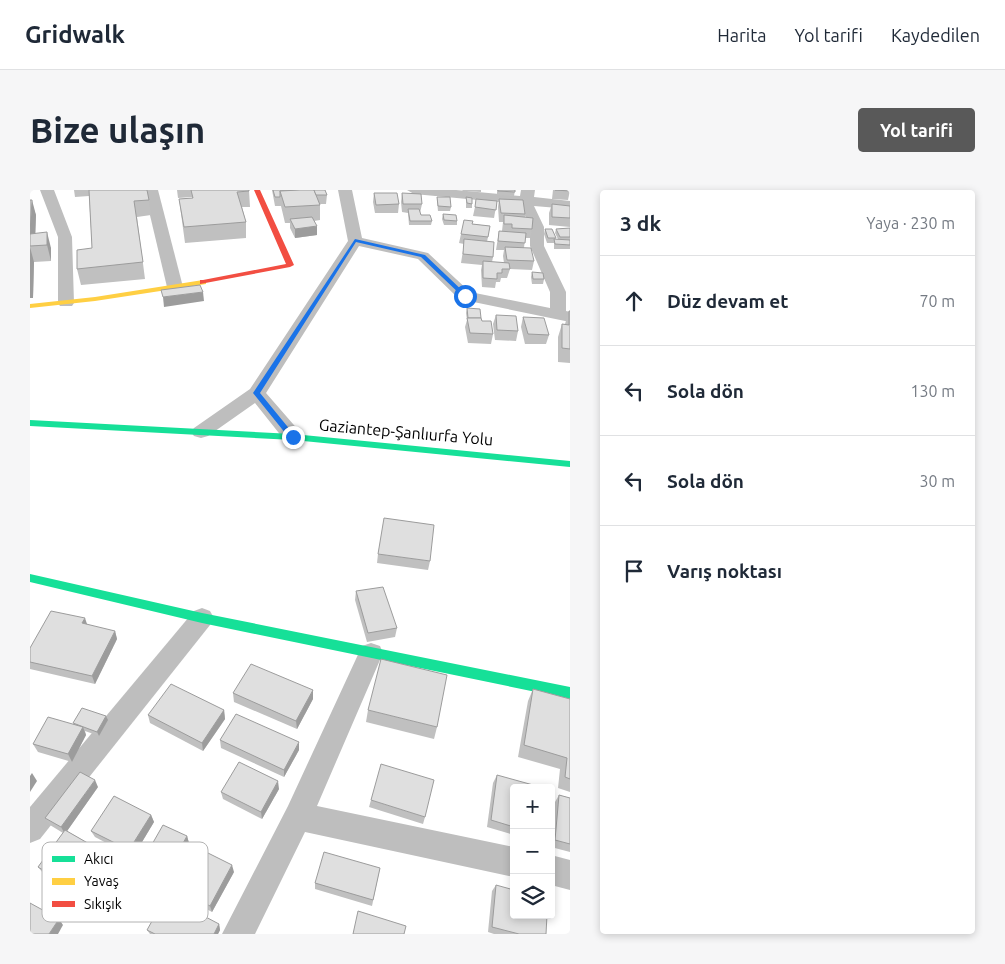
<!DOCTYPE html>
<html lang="tr">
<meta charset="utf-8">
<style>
body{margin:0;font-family:Ubuntu,sans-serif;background:#f6f6f7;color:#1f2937}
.controls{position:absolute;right:15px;bottom:15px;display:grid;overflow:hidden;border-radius:5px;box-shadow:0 2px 8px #0003}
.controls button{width:45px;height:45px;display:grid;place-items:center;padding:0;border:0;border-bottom:1px solid #e0e1e3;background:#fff;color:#1f2937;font:25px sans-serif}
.stop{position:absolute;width:15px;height:15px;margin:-11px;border:4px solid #1a73e8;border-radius:50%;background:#fff}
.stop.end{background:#1a73e8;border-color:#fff;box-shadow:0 1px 5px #0008}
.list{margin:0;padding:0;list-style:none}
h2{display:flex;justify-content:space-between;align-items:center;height:65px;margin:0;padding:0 20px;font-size:21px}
h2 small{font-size:16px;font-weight:400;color:#747a83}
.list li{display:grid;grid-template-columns:32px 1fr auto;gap:15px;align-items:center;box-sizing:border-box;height:90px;padding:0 20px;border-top:1px solid #e0e1e3}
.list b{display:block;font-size:19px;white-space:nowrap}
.list em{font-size:16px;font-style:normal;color:#747a83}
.icon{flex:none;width:28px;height:28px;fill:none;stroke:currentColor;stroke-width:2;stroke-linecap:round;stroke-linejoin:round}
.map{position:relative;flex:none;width:540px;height:744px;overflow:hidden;border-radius:5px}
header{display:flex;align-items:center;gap:30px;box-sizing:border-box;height:70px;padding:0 25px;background:#fff;border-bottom:1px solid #e0e1e3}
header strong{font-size:24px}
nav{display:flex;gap:28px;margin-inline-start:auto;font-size:18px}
.intro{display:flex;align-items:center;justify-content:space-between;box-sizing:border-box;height:120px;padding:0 30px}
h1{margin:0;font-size:35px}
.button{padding:12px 22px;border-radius:5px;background:#595959;color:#fff;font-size:18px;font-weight:700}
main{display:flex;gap:30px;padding:0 30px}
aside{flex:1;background:#fff;border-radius:5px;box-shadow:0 2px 8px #0003}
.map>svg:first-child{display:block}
</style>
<header>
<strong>Gridwalk</strong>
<nav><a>Harita</a><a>Yol tarifi</a><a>Kaydedilen</a></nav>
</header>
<div class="intro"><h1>Bize ulaşın</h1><a class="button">Yol tarifi</a></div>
<main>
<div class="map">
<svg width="540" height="744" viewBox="0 0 540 744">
<rect width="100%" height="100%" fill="#fff"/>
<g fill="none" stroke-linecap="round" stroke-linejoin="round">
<g fill="#bebebe" fill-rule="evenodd">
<polygon points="10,0 24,0 42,47 44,113 42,116 30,116 28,113 28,47"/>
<polygon points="114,0 128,0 153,97 151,100 139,100 137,97"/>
<polygon points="308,0 322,0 332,48 398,63 440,102 520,118 520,102 500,56 500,37 490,14 384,4 377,0 426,0 490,6 491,0 505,0 504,7 540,11 540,19 504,16 514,37 514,56 536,102 536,121 540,122 540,132 429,109 388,69 329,56 236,203 270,242 273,247 270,252 263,253 256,252 225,213 178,246 171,248 164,246 161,242 164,238 220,199 318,51"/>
<polygon points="172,418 180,421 184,428 180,435 10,649 0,653 0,617 164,421"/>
<polygon points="341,453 350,456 353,463 287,616 484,657 484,687 275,642 225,744 192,744 258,616 332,456"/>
<polygon points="521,665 540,670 540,700 521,695"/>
</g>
<g fill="#16e098" fill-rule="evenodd">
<polygon points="0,230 263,244 540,271 540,277 263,250 0,236"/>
<polygon points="0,384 172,423 540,497 540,509 172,433 0,392"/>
</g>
<polygon fill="#ffcf43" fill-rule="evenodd" points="173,90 176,90 176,94 65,111 0,118 0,114 65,107"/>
<polygon fill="#f24e42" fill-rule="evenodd" points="224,0 230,0 264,75 260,77 170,94 170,90 173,90 256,74"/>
</g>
<g fill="#c0c0c0">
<polygon points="44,0 117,0 121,25 107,27 115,89 51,95 47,79 62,58 59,6 45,7"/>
<polygon points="147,0 219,0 220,17 212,17 216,32 216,48 155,53 149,9 162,8 162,7 148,8"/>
<polygon points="242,0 295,0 297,5 296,14 290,14 290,30 284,31 287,45 265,48 260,38 260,33 255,33 251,16 245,16"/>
<polygon points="433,0 451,0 451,2 432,1"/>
<polygon points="467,0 485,0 484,6 467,5"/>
<polygon points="523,0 540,0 538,10 522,9"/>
<polygon points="344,3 369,14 368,23 345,23 343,12"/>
<polygon points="372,3 392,14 390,23 391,25 402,31 401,35 379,35 378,23 372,22 371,12"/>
<polygon points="407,7 421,17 420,21 408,21 407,11"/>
<polygon points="436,7 442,14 442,18 436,18"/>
<polygon points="469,9 495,24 495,27 502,39 500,48 495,48 494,58 504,71 502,80 480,79 477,88 471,88 470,92 466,92 465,98 452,97 451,80 452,75 431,73 434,54 429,53 431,44 442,34 460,36 457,52 463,67 462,72 474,73 473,66 474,60 466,60 469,41 472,41 473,32 469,32 468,17"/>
<polygon points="0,10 6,25 5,43 21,58 21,71 4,72 3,108 0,108"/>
<polygon points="467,11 464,28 443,26 445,17"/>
<polygon points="522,14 540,16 540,37 519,35 519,23"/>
<polygon points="413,24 427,31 427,35 414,35 412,29"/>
<polygon points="540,38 540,59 524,59 524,53 517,53 514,44 515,39 526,48 525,49 528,49 525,43 526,39"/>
<polygon points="502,82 514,89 513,94 502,94 501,87"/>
<polygon points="437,118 451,128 452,131 463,144 461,154 438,153 435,137 437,130 436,123"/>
<polygon points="539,121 540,121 540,173 528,172 528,147 532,134 535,134"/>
<polygon points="466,125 488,141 486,151 465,150 463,134"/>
<polygon points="493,127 519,145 516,154 495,154 491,137"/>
<polygon points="348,364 400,371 398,380 347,373"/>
<polygon points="326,401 367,438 365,447 337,452 325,410"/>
<polygon points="85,441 87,449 65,494 0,479 0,458"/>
<polygon points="503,499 540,509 540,602 528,598 530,579 488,567 498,511"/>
<polygon points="283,500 283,509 267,539 204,512 203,503"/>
<polygon points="194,520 195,529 173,561 120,533 118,525"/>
<polygon points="338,520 407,537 404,549 336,532"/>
<polygon points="78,530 69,546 55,541 56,545 42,572 8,562 3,554 43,534"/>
<polygon points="190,550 269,560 254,587 191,558"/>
<polygon points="467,585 484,598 484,645 457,637 463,593"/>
<polygon points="68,597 37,641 89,671 93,677 67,716 13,683 8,677 33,643 20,635 15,628"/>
<polygon points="249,599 232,629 193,609 191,602"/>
<polygon points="529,605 540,608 540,662 521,657 521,646 525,612"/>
<polygon points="341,610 395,627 393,634 339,617"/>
<polygon points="121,625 124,632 103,667 65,647 61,641"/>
<polygon points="157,646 159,653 135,697 112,685 108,679"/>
<polygon points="350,678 342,716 285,699 285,693"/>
<polygon points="204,682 182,722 148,704 146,697"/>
<polygon points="466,695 516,744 464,744 458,742 462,701"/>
<polygon points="189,734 190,740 188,744 120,744 117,740"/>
</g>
<g fill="#9c9c9c">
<polygon points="2,10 6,25 5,56 0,44"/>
<polygon points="287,36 287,45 265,48 265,39"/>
<polygon points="17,42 21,58 21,71 17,55"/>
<polygon points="0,57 4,72 3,108 0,108"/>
<polygon points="173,102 174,111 134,117 133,107"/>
<polygon points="55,428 58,437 52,433"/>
<polygon points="85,441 87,449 65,494 62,486"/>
<polygon points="283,500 283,509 267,539 266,531"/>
<polygon points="194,520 195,529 173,561 172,553"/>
<polygon points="76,526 78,530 69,546 67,542"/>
<polygon points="53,537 56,545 42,572 38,564"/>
<polygon points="269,552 269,560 254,587 254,580"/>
<polygon points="2,583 7,591 0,602 0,586"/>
<polygon points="65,590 68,597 35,644 31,637"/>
<polygon points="248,591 249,599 232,629 231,622"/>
<polygon points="121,625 124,632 103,667 99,660"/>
<polygon points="157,646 159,653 135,697 132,691"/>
<polygon points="89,671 93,677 67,716 63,710"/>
<polygon points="202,675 204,682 182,722 180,716"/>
<polygon points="29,729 33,735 28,744 19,744"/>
<polygon points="189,734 190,740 188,744 184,744"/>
</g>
<g fill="#dfdfdf" stroke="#9c9c9c">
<polygon points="59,0 117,0 119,10 104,11 113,72 47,79 47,60 62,58"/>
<polygon points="161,0 219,0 219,1 207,2 216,32 154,37 149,9 163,8"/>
<polygon points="243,0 270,0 250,1 250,7 245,7"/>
<polygon points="270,0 284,0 290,15 255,17 250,1"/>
<polygon points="284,0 295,0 297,5 286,5"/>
<polygon points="468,0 485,0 485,2 468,1"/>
<polygon points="525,0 540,0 540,1"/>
<polygon points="344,3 367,3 369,14 346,15"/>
<polygon points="372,3 391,4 392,14 373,14"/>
<polygon points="407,7 420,7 421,17 408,16"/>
<polygon points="436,7 442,8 442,14 437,13"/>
<polygon points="446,9 467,11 466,20 445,17"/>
<polygon points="469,9 493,10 495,24 471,23"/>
<polygon points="0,10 2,10 0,44 17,42 17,55 0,56"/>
<polygon points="522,14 540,16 540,28 522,27"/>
<polygon points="378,19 389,19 391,25 400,25 402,31 380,31"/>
<polygon points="413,24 426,25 427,31 414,30"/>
<polygon points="474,25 503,28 502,39 482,38 482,34 474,34"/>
<polygon points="282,27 287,36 265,39 260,29"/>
<polygon points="434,30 443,31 442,34 460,36 458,47 431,44"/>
<polygon points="540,38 540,47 530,47 526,39"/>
<polygon points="515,39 522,39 526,48 518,48"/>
<polygon points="469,41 496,43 495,53 468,51"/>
<polygon points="434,49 464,52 463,67 433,64"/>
<polygon points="524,49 540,50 540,55 525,54"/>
<polygon points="475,57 501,58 504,71 477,70"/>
<polygon points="453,71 479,73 480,79 472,79 472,83 467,83 467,89 453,88"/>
<polygon points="502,82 513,83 514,89 503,89"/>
<polygon points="170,95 173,102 133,107 131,100"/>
<polygon points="437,118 450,119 451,128 438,128"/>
<polygon points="539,121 540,121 540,159 532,158 532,134 539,135"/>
<polygon points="466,125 486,126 488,141 467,140"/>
<polygon points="493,127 514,128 519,145 498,144"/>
<polygon points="437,128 451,128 452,131 461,131 463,144 440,143"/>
<polygon points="354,328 404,335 400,371 348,364"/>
<polygon points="353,397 367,438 338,443 326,401"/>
<polygon points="21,421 55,428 52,433 85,441 62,486 0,472 0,458"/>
<polygon points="351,469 417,485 407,537 338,520"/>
<polygon points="221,474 283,500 266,531 203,503"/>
<polygon points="141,494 194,520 172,553 118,525"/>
<polygon points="503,499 540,509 540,589 535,587 537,568 494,555"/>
<polygon points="52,518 76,526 67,542 43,533"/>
<polygon points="206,524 269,552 254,580 190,550"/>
<polygon points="18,527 53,537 38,564 3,554"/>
<polygon points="209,572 248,591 231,622 191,602"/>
<polygon points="351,574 404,590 395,627 341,610"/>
<polygon points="50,582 65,590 31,637 15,628"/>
<polygon points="467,585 514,598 484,598 484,637 461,630"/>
<polygon points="529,605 540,608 540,654 525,650"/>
<polygon points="84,606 121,625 99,660 61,641"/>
<polygon points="133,635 157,646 132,691 108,679"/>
<polygon points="35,640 89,671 63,710 8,677"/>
<polygon points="168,658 202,675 180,716 146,697"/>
<polygon points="294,662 350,678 343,710 285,693"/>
<polygon points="466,695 484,700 484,725 517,725 516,744 489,744 462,737"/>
<polygon points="136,706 189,734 184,744 125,744 117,740"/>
<polygon points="0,713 29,729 19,744 0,744"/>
<polygon points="328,721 376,736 374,744 323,744"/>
</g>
<polygon fill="#1a73e8" points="325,49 395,65 438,106 433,107 391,67 326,52 230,203 266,247 260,249 223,203"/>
<g text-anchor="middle" stroke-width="4.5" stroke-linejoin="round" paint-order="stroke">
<g font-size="16" fill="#000" stroke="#fff">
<text transform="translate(376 242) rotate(5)" y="6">Gaziantep-Şanlıurfa Yolu</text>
</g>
</g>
<rect x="12" y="652" width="166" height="80" rx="8" fill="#fff" stroke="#b2b2b2" stroke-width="1"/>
<rect x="22" y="666" width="23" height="6" fill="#16e098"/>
<rect x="22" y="688" width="23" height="7" fill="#ffcf43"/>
<rect x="22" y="711" width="23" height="6" fill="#f24e42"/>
<g font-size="14" fill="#000">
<text x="54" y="674">Akıcı</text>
<text x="54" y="696">Yavaş</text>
<text x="54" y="719">Sıkışık</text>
</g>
</svg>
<div class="controls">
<button>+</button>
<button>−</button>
<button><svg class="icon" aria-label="layers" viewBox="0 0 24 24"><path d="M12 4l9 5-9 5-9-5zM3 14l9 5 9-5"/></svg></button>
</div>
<div class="stop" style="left:435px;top:106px"></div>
<div class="stop end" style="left:263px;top:247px"></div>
</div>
<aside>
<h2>3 dk<small>Yaya · 230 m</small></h2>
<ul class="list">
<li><svg class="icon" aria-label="ahead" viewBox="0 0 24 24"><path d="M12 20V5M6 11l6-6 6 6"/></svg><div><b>Düz devam et</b></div><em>70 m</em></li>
<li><svg class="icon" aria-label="left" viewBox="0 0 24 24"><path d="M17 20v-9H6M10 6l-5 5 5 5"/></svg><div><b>Sola dön</b></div><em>130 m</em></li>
<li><svg class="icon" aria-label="left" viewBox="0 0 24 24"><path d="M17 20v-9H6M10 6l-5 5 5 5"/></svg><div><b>Sola dön</b></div><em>30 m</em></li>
<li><svg class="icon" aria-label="arrive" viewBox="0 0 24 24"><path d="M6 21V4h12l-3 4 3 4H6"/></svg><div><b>Varış noktası</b></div></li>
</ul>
</aside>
</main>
